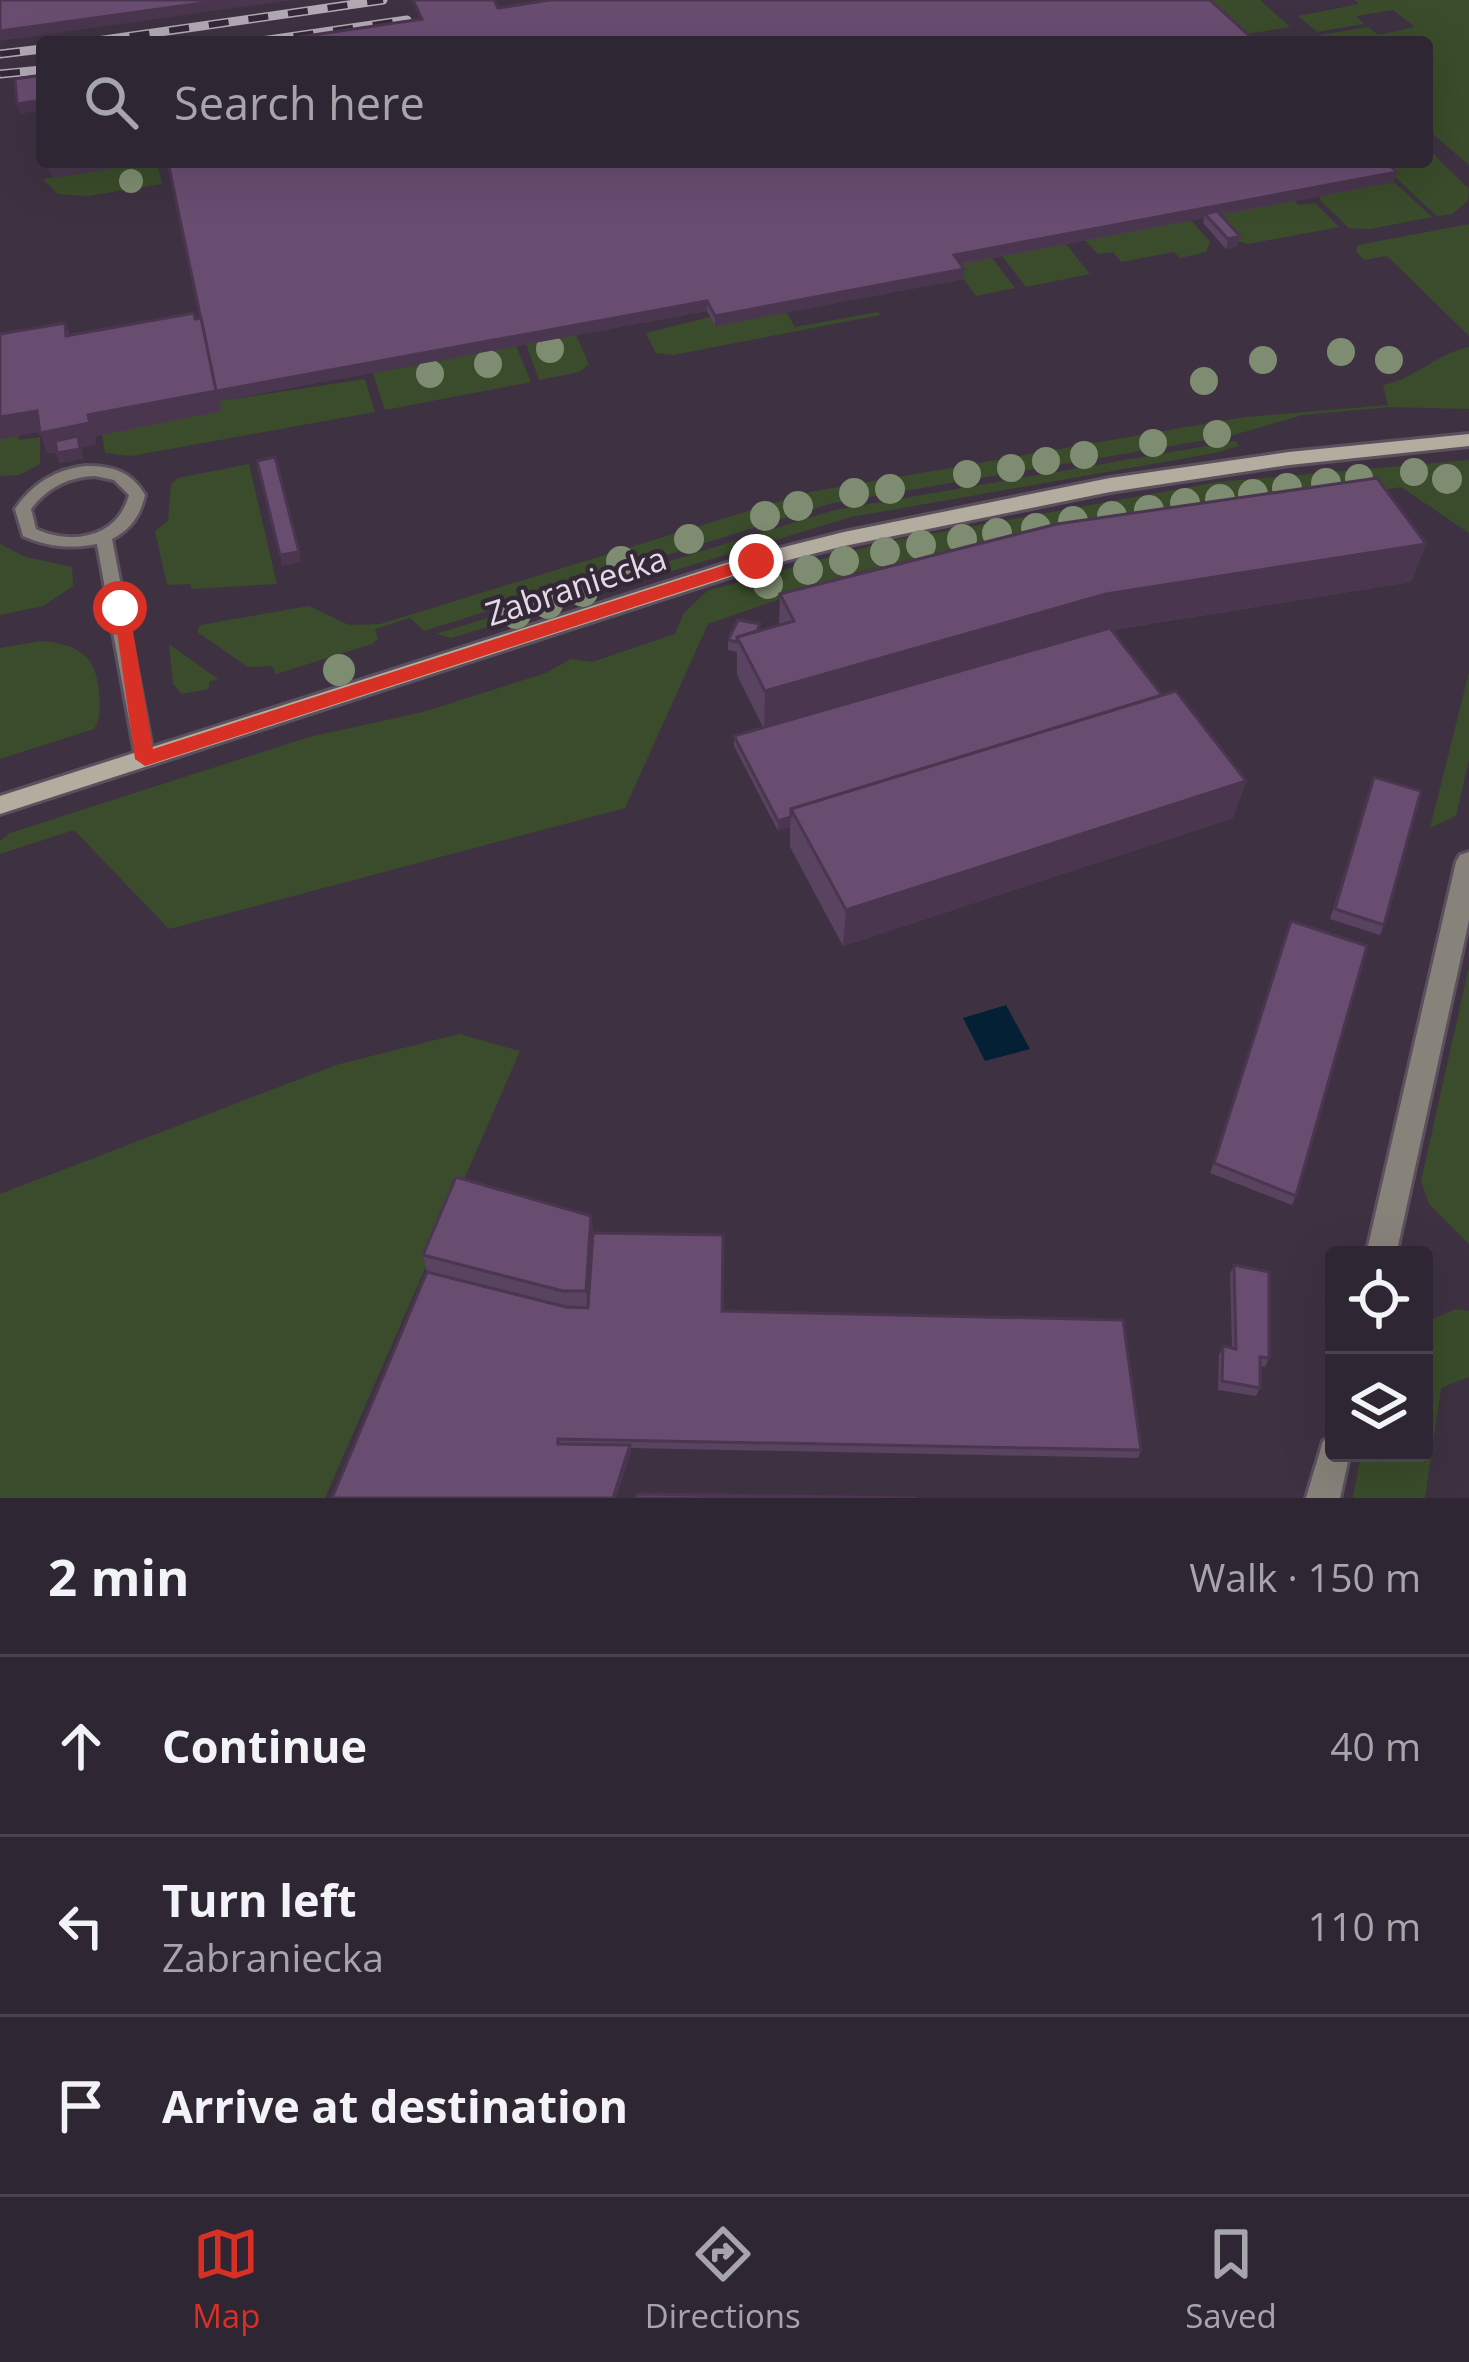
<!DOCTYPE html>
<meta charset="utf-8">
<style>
body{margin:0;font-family:"Open Sans",sans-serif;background:#362e3a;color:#f1f3f6}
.controls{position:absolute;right:36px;bottom:36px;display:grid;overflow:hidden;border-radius:12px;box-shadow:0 12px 48px #0002}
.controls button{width:108px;height:108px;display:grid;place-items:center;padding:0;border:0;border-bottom:3px solid #49434d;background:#2e2632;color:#f1f3f6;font:60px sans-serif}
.stop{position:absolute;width:36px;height:36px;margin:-27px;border:9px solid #d93025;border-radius:50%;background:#fff}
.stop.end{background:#d93025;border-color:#fff;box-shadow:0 3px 12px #0008}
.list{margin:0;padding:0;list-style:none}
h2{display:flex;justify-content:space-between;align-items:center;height:156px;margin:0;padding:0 48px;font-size:51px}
h2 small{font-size:39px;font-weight:400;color:#a7a5ac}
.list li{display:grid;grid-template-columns:78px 1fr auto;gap:36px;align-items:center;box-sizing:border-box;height:180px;padding:0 48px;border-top:3px solid #49434d}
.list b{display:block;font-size:45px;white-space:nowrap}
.list p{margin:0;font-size:39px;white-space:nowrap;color:#a7a5ac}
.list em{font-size:39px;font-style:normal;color:#a7a5ac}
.icon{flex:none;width:66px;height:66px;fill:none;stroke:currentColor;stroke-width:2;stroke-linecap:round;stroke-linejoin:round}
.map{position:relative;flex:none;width:1469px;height:1498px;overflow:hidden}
.search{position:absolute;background:#2e2632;box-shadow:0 12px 48px #0002;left:36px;right:36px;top:36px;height:132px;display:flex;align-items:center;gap:30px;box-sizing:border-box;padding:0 42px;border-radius:12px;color:#a7a5ac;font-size:45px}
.sheet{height:696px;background:#2e2632}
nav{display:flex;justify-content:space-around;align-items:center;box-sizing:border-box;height:168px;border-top:3px solid #49434d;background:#2e2632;font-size:33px;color:#a7a5ac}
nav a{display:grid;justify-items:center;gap:6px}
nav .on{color:#d93025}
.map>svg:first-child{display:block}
</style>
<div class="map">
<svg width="1469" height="1498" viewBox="0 0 1469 1498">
<rect width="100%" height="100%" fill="#3e3242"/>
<g fill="#3a4c2b">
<polygon points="1204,0 1260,0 1290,27 1241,35"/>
<polygon points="1355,0 1469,0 1469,165 1427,129 1427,42 1327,42 1320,35 1368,27 1378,35 1415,27 1393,10 1356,16 1364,24 1317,32 1298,16 1359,4"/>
<polygon points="1427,148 1469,189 1468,201 1452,214 1437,216 1379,162 1427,162"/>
<polygon points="157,162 162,184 87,196 58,194 43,179"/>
<polygon points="1394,182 1432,217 1370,229 1349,228 1320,200 1320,196"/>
<polygon points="1294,201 1299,205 1315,203 1339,227 1248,244 1237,241 1213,216"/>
<polygon points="1191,220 1210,242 1206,252 1180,258 1174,252 1121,262 1113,252 1098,254 1085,240"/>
<polygon points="1469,224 1469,336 1387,256 1364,260 1356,251 1358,245"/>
<polygon points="1066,244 1090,274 1026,287 1002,256"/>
<polygon points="992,258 1015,288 976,296 953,265"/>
<polygon points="786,312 795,327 878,312 880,315 673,355 656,353 646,333 710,317 716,326"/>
<polygon points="576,335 589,364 579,372 539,380 526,344"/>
<polygon points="516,346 531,382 385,410 373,373"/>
<path d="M1469 347V409L1390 407 1303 415 1230 436 833 503 424 631 410 618 375 629 378 639 372 644 276 674 272 666 248 667 197 632 200 625 309 606 349 625 380 624 810 492 1245 417 1388 405 1383 385C1417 378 1436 354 1469 347Z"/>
<polygon points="365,379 375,412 131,456 105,453 102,434 220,411 219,401"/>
<polygon points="18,435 19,440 40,437 40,464 19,475 0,476 0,439"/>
<polygon points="1236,441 1239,446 1215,453 851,517 451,638 436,634 834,510"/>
<polygon points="1469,460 1469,533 1401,487 857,572 708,624 625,808 169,929 74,830 0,854 0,841 10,833 309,737 423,712 546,673 571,659 592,662 675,634 684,613 707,591 885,542 1218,482"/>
<polygon points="249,464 277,584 192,589 190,584 167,585 155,531 168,521 171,484 178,478"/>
<polygon points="0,544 26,557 72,567 73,586 43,606 0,615"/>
<path d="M41 641C77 644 96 654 99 692 100 707 102 716 94 729L0 759V648Z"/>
<polygon points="169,644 218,679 209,682 209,689 182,694 173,684"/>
<polygon points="1469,672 1469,760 1456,816 1430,828"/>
<polygon points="1469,967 1469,1244 1429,1204 1421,1181"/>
<polygon points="459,1034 520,1051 325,1498 0,1498 0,1194 336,1065"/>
<polygon points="1455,1309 1469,1311 1469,1377 1441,1388 1425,1498 1353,1498 1361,1453 1424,1453 1424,1323"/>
</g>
<polygon fill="#042035" points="1006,1005 1030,1049 985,1061 963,1018"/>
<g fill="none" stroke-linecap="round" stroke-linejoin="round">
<g stroke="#5c505f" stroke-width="6">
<path id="lane" d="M86 466C112 466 131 471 145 495 140 516 131 529 112 539L154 759 145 766 136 759 97 544C70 549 48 547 23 536L15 509C32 484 56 469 86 466ZM95 476 114 480 129 495C118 537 73 546 36 529L31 509C47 488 68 477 95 476Z"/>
</g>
<g stroke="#5c505f" stroke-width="6">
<g id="street">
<polygon points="1469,852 1469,920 1396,1255 1366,1255 1456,862 1460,855"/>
<polygon points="1334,1436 1334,1453 1350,1453 1340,1498 1306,1498 1323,1441"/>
</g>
</g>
<g stroke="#5c505f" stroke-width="6">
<polygon id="secondary" points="1469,434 1469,446 1289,465 1110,492 844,546 761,567 0,814 0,796 748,556 844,532 1110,478 1289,452"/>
</g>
<use href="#lane" fill="#87837a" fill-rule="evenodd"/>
<use href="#street" fill="#87837a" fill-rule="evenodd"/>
<use href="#secondary" fill="#b3ad9f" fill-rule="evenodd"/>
<g stroke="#b2a9b5" stroke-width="9">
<g id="rail">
<polyline points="90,42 383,0"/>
<polyline points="254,42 407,20"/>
<polyline points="0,54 42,49"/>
<polyline points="0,74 42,70"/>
</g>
</g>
<use href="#rail" stroke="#342838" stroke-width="6" stroke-dasharray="20" stroke-linecap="butt"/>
</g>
<g fill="#7e8d71">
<circle cx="131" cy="181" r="12"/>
<circle cx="550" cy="349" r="14"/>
<circle cx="1341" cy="352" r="14"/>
<circle cx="1263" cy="360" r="14"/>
<circle cx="1389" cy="360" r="14"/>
<circle cx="488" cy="364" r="14"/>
<circle cx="430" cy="374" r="14"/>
<circle cx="1204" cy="381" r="14"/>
<circle cx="1217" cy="434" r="14"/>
<circle cx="1153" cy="443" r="14"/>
<circle cx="1084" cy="455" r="14"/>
<circle cx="1046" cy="461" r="14"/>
<circle cx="1011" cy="468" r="14"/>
<circle cx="1414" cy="472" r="14"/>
<circle cx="967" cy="474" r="14"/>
<circle cx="1447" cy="479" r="15"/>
<circle cx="1359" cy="478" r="14"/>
<circle cx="1326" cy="483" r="15"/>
<circle cx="1287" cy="488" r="15"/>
<circle cx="890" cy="489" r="15"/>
<circle cx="854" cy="493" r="15"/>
<circle cx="1253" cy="494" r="15"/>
<circle cx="1220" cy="499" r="15"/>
<circle cx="1185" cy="503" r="15"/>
<circle cx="798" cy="506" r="15"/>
<circle cx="1149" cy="510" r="15"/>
<circle cx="765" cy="516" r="15"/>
<circle cx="1112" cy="516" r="15"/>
<circle cx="1073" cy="521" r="15"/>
<circle cx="1036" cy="528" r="15"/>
<circle cx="997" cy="533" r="15"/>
<circle cx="689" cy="539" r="15"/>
<circle cx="962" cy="539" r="15"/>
<circle cx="921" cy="545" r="15"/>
<circle cx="885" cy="552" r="15"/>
<circle cx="621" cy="561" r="15"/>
<circle cx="844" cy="561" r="15"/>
<circle cx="808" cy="570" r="15"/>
<circle cx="768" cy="584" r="15"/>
<circle cx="583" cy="592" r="15"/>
<circle cx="548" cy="604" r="15"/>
<circle cx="516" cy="614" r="15"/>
<circle cx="339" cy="670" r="16"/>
</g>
<g fill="#5a4261">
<polygon points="1394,182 1220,215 1240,236 1237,246 1226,249 1203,223 1204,218 961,264 964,269 963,279 715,326 707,311 219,401 221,411 95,436 96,444 81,447 83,459 60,463 56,452 47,453 65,323 69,335 201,318"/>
<polygon points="1426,544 1411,582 1112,630 1162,695 1246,781 1233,818 843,946 790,847 790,827 778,831 734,746 734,736 763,727 737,675 737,652 728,650 728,640 779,625 780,594"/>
<polygon points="1374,777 1384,925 1380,935 1330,919"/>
<polygon points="1287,931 1296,1196 1292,1205 1210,1173"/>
<polygon points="591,1216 593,1233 722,1311 1141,1450 1138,1458 630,1448 631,1453 332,1498 427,1272 423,1255"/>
<polygon points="1234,1265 1269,1358 1265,1367 1260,1366 1260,1388 1256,1396 1218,1390 1219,1355 1223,1346 1232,1348 1230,1274"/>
</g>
<g fill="#4a364f">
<polygon points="224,0 292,0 0,41 0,31"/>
<polygon points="42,100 42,110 20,114 17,104"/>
<polygon points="87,162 152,162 52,178 49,168"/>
<polygon points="1397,172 1394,182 1208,217 1205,214 1204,218 953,265 954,255"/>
<polygon points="1240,236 1237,246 1226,249 1228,239"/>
<polygon points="964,269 963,279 715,326 715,316"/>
<polygon points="707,301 707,311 219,401 221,411 95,436 96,444 81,447 83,459 60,463 57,453 80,447 47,453 40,433 88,415 206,338"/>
<polygon points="37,411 45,431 0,439 0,417"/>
<polygon points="1426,544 1411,582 1097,632 764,729 765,691 1106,594"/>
<polygon points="299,552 301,562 282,566 280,555"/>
<polygon points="1246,781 1233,818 843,946 846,910"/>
<polygon points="791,817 790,827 778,831 778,821"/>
<polygon points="591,1216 594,1242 589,1316 586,1291"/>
<polygon points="630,1445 631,1453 616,1498 613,1498"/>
</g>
<g fill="#694d71" stroke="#4a364f" stroke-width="3">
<polygon points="0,0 224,0 0,31"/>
<polygon points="413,0 494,0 498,8 550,0 1210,0 1256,42 265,42 422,19"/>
<polygon points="42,75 42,100 17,104 15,79"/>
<polygon points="48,162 87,162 49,168"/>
<polygon points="168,162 1386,162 1397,172 954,255 964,269 715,316 707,301 216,391"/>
<polygon points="1217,211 1240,236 1228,239 1205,214"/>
<polygon points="194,313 195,319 201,318 216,391 88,415 90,423 40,433 37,411 0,417 0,334 65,323 66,336"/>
<polygon points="78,436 80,449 57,453 55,441"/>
<polygon points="275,457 299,552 280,555 257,461"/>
<polygon points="1377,478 1426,544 1106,594 765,691 737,637 794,621 780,594 1057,524"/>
<polygon points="738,620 760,624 757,631 737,637 737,642 728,640"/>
<polygon points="1110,628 1162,695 791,809 791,817 778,821 734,736"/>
<polygon points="1176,691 1246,781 846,910 791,809"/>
<polygon points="1374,777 1421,791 1384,925 1335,909"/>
<polygon points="1291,921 1367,946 1296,1196 1214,1163"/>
<polygon points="456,1177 591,1216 586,1291 563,1291 423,1255"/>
<polygon points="593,1233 723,1235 722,1311 1123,1320 1141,1450 558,1439 558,1444 630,1445 613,1498 332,1498 427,1272 566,1307 588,1308"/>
<polygon points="1234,1265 1269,1272 1269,1358 1260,1357 1260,1388 1222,1381 1223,1346 1236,1349"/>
<polygon points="637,1494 917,1498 637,1498"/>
</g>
<polygon fill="#d93025" points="756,555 763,557 763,565 145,766 135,759 113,603 129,608 153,749"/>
<g text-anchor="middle" stroke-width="9" stroke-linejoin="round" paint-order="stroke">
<g font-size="33" fill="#e2dae4" stroke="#342838">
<text transform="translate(576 586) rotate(-18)" y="12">Zabraniecka</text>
</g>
</g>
</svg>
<div class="controls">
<button><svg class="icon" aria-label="locate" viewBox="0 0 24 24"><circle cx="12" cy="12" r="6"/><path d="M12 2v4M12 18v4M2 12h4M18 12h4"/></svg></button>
<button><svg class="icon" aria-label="layers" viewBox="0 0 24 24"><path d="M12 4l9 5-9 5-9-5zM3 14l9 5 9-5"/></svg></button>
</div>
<div class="stop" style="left:120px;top:608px"></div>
<div class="stop end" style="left:756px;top:561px"></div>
<div class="search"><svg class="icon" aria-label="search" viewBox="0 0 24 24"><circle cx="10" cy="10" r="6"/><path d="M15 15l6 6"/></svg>Search here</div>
</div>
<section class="sheet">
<h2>2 min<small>Walk · 150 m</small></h2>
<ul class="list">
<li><svg class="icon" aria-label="ahead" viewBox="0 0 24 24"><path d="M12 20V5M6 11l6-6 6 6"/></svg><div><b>Continue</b></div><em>40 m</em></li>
<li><svg class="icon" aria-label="left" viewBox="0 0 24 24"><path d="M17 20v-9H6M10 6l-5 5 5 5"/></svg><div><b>Turn left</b><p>Zabraniecka</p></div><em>110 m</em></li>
<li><svg class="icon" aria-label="arrive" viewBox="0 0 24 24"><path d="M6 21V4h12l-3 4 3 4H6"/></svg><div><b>Arrive at destination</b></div></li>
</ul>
</section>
<nav>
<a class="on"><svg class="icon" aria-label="map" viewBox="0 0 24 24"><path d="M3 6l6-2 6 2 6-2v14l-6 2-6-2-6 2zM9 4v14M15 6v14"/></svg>Map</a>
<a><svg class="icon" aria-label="directions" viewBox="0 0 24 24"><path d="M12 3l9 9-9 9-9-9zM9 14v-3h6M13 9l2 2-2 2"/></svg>Directions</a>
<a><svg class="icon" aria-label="saved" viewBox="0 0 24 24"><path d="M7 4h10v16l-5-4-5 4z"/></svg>Saved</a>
</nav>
